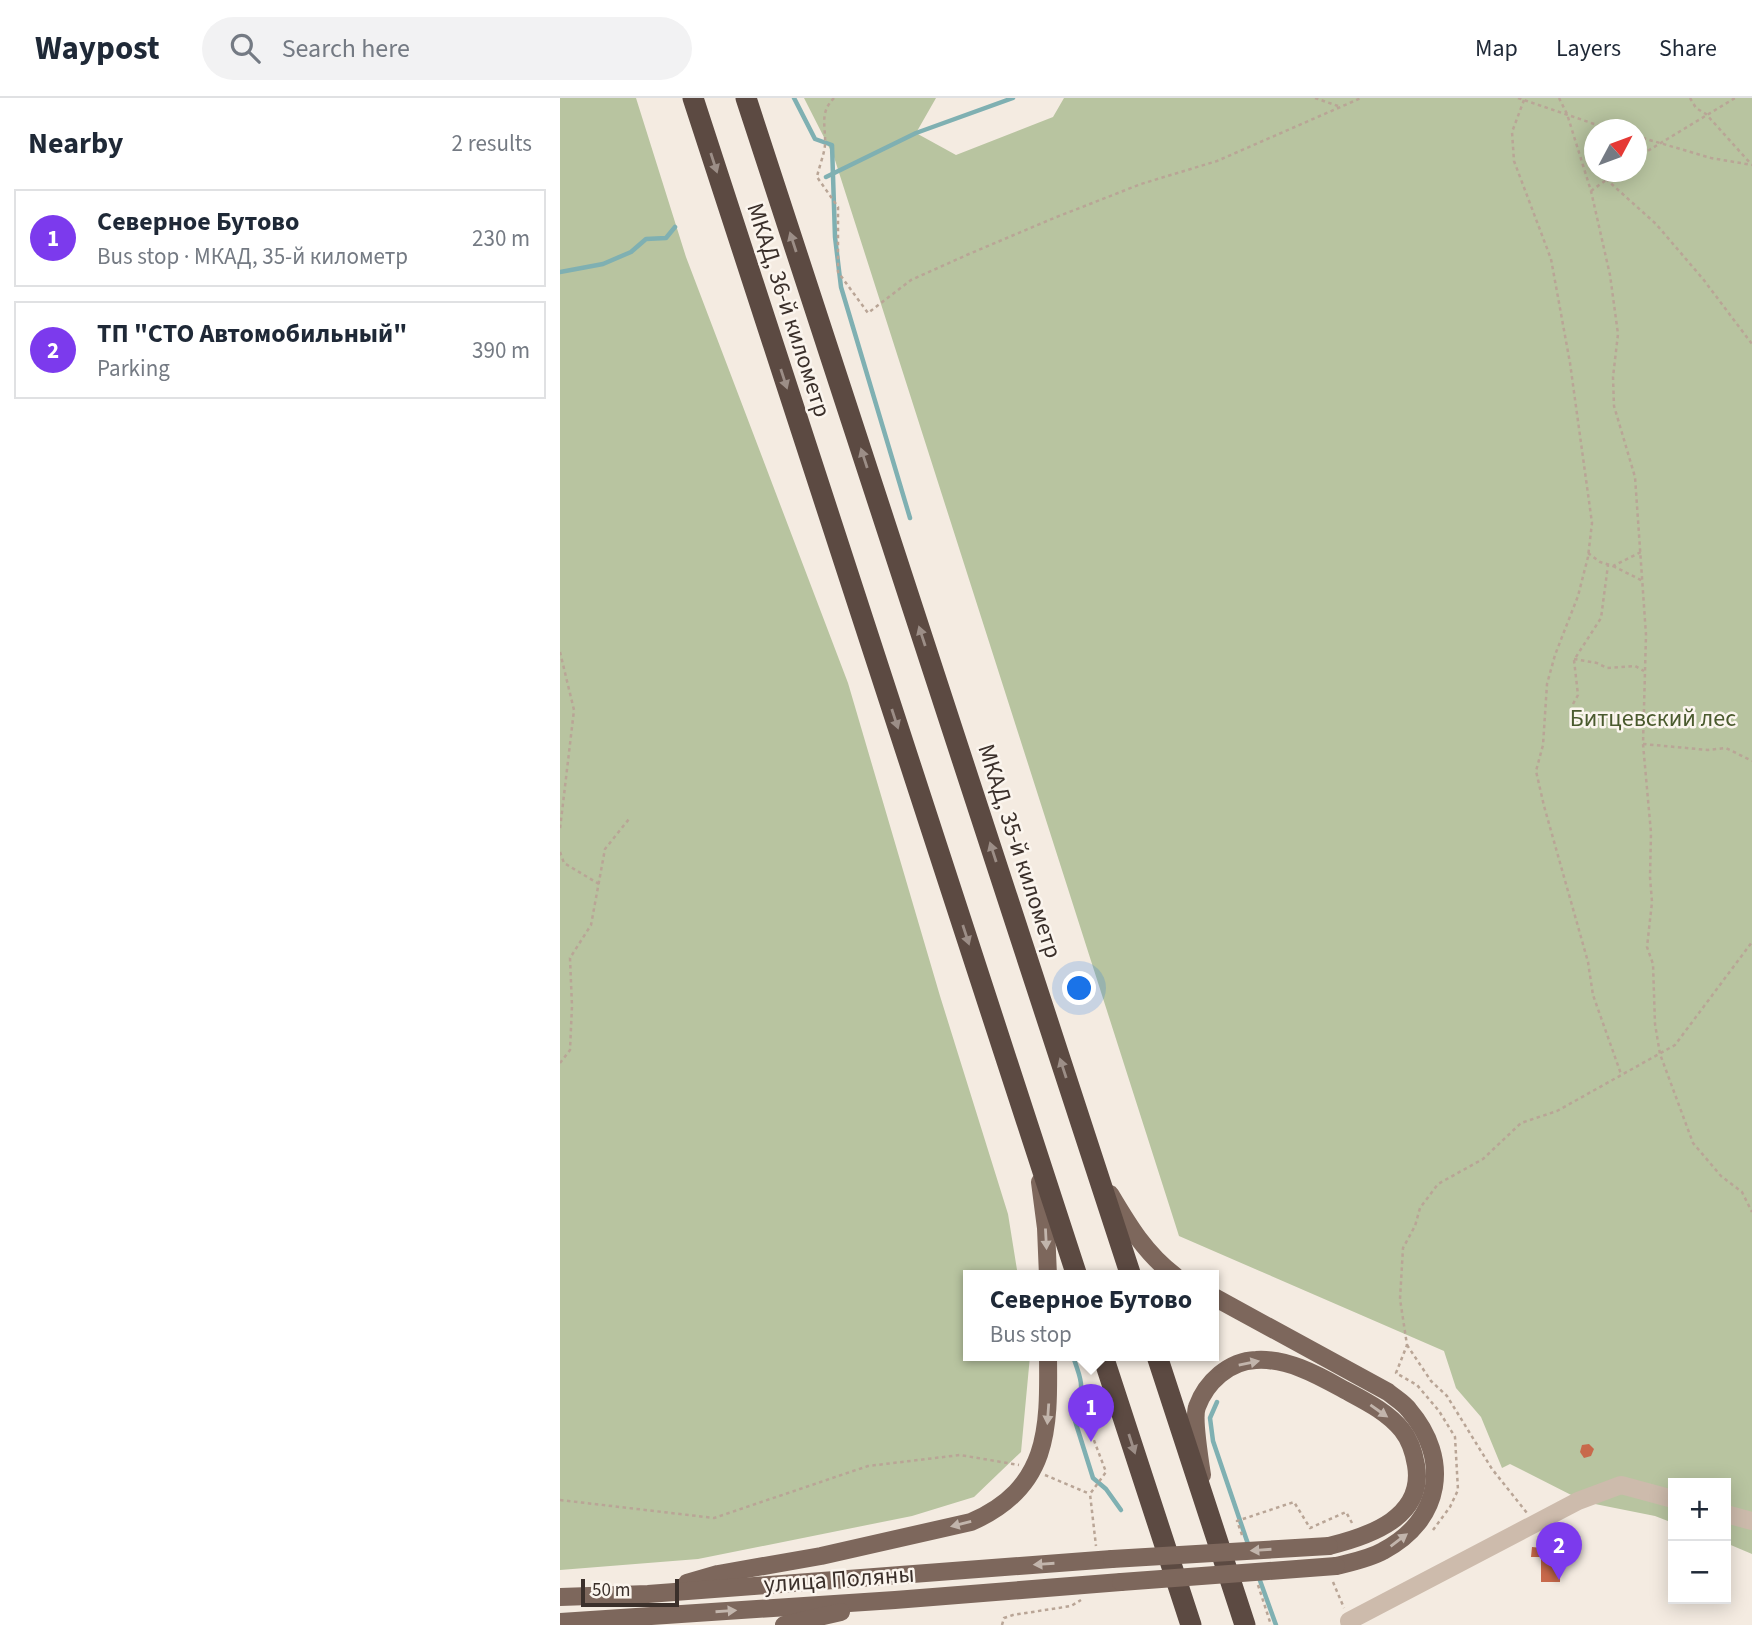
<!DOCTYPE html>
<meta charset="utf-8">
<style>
body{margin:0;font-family:"Source Sans 3",sans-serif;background:#f2f2f3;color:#1f2937}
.controls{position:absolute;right:21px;bottom:21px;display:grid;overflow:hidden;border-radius:0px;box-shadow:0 4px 18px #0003}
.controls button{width:63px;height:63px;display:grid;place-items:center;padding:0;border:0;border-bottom:2px solid #e0e1e3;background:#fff;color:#1f2937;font:35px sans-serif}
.compass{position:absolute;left:1024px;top:21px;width:63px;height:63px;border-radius:50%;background:#fff;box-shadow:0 4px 18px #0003;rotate:49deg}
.scale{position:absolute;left:21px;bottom:18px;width:98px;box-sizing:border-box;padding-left:7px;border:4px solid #3b302b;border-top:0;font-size:19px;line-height:24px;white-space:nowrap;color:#3b302b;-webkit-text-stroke:5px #fbf5ee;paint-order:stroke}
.you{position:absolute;left:520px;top:891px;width:24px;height:24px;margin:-18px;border:5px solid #fff;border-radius:50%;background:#1a73e8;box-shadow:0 0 0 10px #1a73e833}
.badge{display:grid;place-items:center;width:46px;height:46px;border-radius:50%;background:#7c3aed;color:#fff;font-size:23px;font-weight:700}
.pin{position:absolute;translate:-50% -58px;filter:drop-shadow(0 2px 4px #0008)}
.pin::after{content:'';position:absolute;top:37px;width:24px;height:21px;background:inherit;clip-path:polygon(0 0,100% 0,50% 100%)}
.popup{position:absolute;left:403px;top:1172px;width:256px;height:91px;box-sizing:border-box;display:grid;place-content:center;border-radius:0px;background:#fff;filter:drop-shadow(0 2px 5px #0005);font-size:23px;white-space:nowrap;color:#747a83}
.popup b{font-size:26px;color:#1f2937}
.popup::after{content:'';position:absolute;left:50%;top:100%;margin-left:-14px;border:14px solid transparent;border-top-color:#fff}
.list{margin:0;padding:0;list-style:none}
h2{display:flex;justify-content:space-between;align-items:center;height:91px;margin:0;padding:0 28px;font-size:30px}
h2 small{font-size:23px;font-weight:400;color:#747a83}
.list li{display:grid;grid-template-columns:46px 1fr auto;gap:21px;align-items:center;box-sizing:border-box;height:98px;margin:0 14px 14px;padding:0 14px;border:2px solid #e0e1e3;border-radius:0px}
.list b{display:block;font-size:26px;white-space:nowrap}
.list p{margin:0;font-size:23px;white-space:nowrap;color:#747a83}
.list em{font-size:23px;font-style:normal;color:#747a83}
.icon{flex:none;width:38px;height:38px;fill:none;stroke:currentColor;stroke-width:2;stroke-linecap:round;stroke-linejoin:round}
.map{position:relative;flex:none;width:1192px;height:1527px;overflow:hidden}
header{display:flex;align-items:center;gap:42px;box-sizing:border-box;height:98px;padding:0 35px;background:#fff;border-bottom:2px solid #e0e1e3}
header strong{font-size:33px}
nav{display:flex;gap:38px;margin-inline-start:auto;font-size:24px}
.search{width:490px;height:63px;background:#f2f2f3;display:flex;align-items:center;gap:18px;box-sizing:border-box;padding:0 24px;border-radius:38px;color:#747a83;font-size:26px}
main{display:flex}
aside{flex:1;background:#fff}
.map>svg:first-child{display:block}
</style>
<header>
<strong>Waypost</strong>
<div class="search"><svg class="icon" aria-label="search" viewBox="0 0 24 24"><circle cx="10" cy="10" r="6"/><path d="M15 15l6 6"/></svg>Search here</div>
<nav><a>Map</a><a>Layers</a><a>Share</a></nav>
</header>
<main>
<aside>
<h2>Nearby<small>2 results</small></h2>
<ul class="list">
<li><span class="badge">1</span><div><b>Северное Бутово</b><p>Bus stop · МКАД, 35-й километр</p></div><em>230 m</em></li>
<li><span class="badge">2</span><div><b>ТП &quot;СТО Автомобильный&quot;</b><p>Parking</p></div><em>390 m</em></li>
</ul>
</aside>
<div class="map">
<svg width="1192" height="1527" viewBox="0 0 1192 1527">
<rect width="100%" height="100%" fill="#f4ebe1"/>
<g fill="#b8c4a0" fill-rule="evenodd">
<polygon points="0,0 76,0 126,159 288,585 380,898 448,1116 458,1178 408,1178 408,1258 470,1258 461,1354 414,1399 352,1418 138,1461 0,1472"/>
<path d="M244 0H376L356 35 396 57 493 19 504 0H1192V1456L1166 1445V1385H1113V1425L1095 1418 1025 1404 950 1366 942 1370 921 1319 896 1290 884 1253 619 1138 274 59ZM1034 32H1076V74H1034Z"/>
</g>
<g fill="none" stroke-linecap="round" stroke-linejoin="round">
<g stroke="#7fb0b2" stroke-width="4.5">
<polyline points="234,0 255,41 272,47 275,139 281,189 350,420"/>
<polyline points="266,79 356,35 453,0"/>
<polyline points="0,174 43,166 71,154 86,141 106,140 115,129"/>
<path d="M513 1258C520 1281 528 1290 511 1310L533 1380 546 1391 561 1412"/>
<polyline points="657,1304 650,1320 653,1343 689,1449"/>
<polyline points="698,1477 716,1527"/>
</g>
</g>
<g fill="#c8694b">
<polygon points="1029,1346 1034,1351 1031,1358 1024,1360 1020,1354 1022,1347"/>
<polygon points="982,1440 1001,1440 1000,1484 981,1484 981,1459 971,1459 972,1449 982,1450"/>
</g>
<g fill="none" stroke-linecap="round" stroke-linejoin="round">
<g stroke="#b9a596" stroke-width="2.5" stroke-dasharray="3.5 3.5" stroke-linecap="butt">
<path d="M274 0C259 15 266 28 265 47 264 57 259 69 257 79L278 109V174L308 215 351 182 409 156 494 120 581 86 657 63 801 0"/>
<polyline points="755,0 778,8"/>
<polyline points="958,0 1052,32"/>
<polyline points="999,0 1007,16 1031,93 1050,177 1058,236 1053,279 1054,308 1075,379 1086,537 1083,646 1091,735 1090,779 1092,804 1087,849 1093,866 1095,926 1100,956 1133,1045 1161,1078 1182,1094 1192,1114"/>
<polyline points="1130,0 1136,10 1146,16 1191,66"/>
<polyline points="964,2 952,34 954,63 991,161 1010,265 1032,425 1028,459 1018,498 995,557 987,586 983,647 976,673 984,708 1028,864 1033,897 1061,976"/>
<polyline points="1076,38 1151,60 1192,67"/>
<polyline points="1076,60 1175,0"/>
<polyline points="1046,81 1096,126 1143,181 1192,246"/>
<polyline points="1031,93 1057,74"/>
<polyline points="1028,455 1040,464 1053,468 1081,454"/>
<polyline points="1053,468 1083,483"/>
<polyline points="0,554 14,612 0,731"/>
<polyline points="1014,561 1037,565 1047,570 1075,568 1084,573"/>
<polyline points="1013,606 1018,597 1014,562 1041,520 1048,467"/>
<polyline points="1083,646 1148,652 1166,650 1192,663"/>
<polyline points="0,754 4,765 39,786"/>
<polyline points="0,965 10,952 12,908 10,860 31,827 45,751 69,721"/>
<polyline points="847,1247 871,1283 887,1298 932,1371 967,1415"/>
<polyline points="524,1316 546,1374 530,1396 536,1448"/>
<polyline points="485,1377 530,1396"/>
<polyline points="0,1402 154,1420 308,1368 400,1357 459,1367"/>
<polyline points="873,1432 890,1409 898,1392 895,1339 879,1313 857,1287 836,1275 847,1247 840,1201 843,1150 855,1128 860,1110 878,1086 923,1061 961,1025 997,1013 1115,947 1192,844"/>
<polyline points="682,1437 677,1423 734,1404 750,1430 786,1414 792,1425"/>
<polyline points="773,1484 784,1510"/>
<polyline points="698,1487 711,1527"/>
<polyline points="442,1527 444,1520 453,1517 511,1508 521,1502"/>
</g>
<g stroke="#cdbbac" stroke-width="18">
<polyline points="1166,1416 1192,1423"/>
<polyline points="790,1527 789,1523 1018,1403 1061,1387 1113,1401"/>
</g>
<g stroke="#7d675c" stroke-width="18">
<polyline points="480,1084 486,1130 488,1178"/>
<path d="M550 1096C569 1128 585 1155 615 1178"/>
<path d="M654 1199 828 1294C835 1300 844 1305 849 1312 891 1361 882 1422 823 1453 809 1461 792 1464 776 1468"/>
<path d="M642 1377C640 1364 633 1319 637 1309 646 1284 669 1263 696 1262 726 1260 756 1276 781 1290 803 1302 827 1313 842 1332 850 1342 854 1355 856 1367 865 1419 810 1438 769 1448"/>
<path d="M127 1485 158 1476 261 1458 411 1424C489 1390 489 1332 488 1258"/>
<polyline points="0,1499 88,1496 552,1461"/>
<polyline points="0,1524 335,1502 561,1484"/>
<polyline points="224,1527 281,1514"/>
</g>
<g stroke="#5c4a42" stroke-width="21">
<polyline points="133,0 517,1178"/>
<polyline points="186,0 571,1178"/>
<polyline points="543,1258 631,1527"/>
<polyline points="597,1258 685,1527"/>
</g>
<g stroke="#7d675c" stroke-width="18">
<polyline points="552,1461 769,1448"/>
<polyline points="561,1484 776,1468"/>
</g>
</g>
<defs><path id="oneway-solid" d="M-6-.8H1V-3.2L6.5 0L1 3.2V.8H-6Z" transform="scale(1.75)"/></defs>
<g fill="#9c8e87">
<use href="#oneway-solid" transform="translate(154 65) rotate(72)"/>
<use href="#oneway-solid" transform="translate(233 144) rotate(-108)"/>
<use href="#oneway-solid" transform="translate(224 281) rotate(72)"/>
<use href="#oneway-solid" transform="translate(304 360) rotate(-108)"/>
<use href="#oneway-solid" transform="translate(362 538) rotate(-108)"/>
<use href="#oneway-solid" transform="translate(335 621) rotate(72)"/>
<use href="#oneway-solid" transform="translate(433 754) rotate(-108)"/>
<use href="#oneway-solid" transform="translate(406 837) rotate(72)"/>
<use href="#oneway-solid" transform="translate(503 970) rotate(-108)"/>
<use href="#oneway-solid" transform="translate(572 1346) rotate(72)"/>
</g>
<g fill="#c2b5ac">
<use href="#oneway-solid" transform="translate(486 1141) rotate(87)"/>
<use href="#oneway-solid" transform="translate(689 1265) rotate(-11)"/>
<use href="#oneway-solid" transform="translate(819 1313) rotate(35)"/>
<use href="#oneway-solid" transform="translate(488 1316) rotate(94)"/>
<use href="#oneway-solid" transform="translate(401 1426) rotate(166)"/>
<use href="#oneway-solid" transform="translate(839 1442) rotate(-37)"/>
<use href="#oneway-solid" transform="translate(701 1452) rotate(176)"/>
<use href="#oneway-solid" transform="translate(484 1466) rotate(176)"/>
<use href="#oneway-solid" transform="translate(166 1513) rotate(-4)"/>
</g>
<g text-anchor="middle" stroke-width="5" stroke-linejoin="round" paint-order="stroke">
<g font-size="24" fill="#3b302b" stroke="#fbf5ee">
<text transform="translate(229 212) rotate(72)" y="8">МКАД, 36-й километр</text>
<text transform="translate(460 753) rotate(72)" y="8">МКАД, 35-й километр</text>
<text transform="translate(279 1481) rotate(-4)" y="8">улица Поляны</text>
</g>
<g font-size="24" fill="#4a5a2e" stroke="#fbf5ee">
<text x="1093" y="628">Битцевский лес</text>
</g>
</g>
</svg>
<div class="controls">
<button>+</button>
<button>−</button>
</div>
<svg class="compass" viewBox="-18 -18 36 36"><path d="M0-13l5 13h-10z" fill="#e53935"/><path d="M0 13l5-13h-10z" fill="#747a83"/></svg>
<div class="scale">50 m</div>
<div class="you"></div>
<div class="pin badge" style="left:531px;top:1344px">1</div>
<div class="popup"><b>Северное Бутово</b>Bus stop</div>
<div class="pin badge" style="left:999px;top:1482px">2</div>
</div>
</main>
